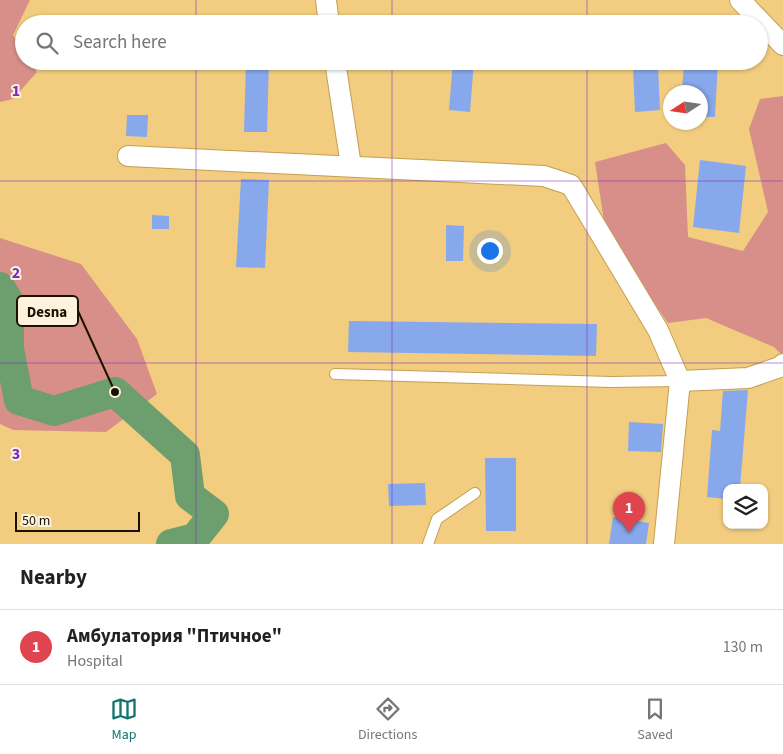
<!DOCTYPE html>
<meta charset="utf-8">
<style>
body{margin:0;font-family:"Source Sans 3",sans-serif;background:#f2f2f2;color:#222}
.controls{position:absolute;right:15px;bottom:15px;display:grid;overflow:hidden;border-radius:10px;box-shadow:0 1px 4px #0004}
.controls button{width:45px;height:45px;display:grid;place-items:center;padding:0;border:0;border-bottom:1px solid #e0e0e0;background:#fff;color:#222;font:25px sans-serif}
.compass{position:absolute;left:663px;top:85px;width:45px;height:45px;border-radius:50%;background:#fff;box-shadow:0 1px 4px #0004;rotate:258deg}
.scale{position:absolute;left:15px;bottom:12px;width:125px;box-sizing:border-box;padding-left:5px;border:2px solid #1c1100;border-top:0;font-size:14px;line-height:18px;white-space:nowrap;color:#1c1100;-webkit-text-stroke:4px #fdf2db;paint-order:stroke}
.you{position:absolute;left:489px;top:250px;width:18px;height:18px;margin:-12px;border:4px solid #fff;border-radius:50%;background:#1a73e8;box-shadow:0 0 0 8px #1a73e833}
.badge{display:grid;place-items:center;width:32px;height:32px;border-radius:50%;background:#0f766e;color:#fff;font-size:16px;font-weight:700}
.pin{position:absolute;translate:-50% -41px;filter:drop-shadow(0 1px 2px #0008)}
.pin::after{content:'';position:absolute;top:26px;width:18px;height:15px;background:inherit;clip-path:polygon(0 0,100% 0,50% 100%)}
.list{margin:0;padding:0;list-style:none}
h2{display:flex;justify-content:space-between;align-items:center;height:65px;margin:0;padding:0 20px;font-size:21px}
h2 small{font-size:16px;font-weight:400;color:#767676}
.list li{display:grid;grid-template-columns:32px 1fr auto;gap:15px;align-items:center;box-sizing:border-box;height:75px;padding:0 20px;border-top:1px solid #e0e0e0}
.list b{display:block;font-size:19px;white-space:nowrap}
.list p{margin:0;font-size:16px;white-space:nowrap;color:#767676}
.list em{font-size:16px;font-style:normal;color:#767676}
.icon{flex:none;width:28px;height:28px;fill:none;stroke:currentColor;stroke-width:2;stroke-linecap:round;stroke-linejoin:round}
.map{position:relative;flex:none;width:783px;height:544px;overflow:hidden}
.search{position:absolute;background:#fff;box-shadow:0 1px 4px #0004;left:15px;right:15px;top:15px;height:55px;display:flex;align-items:center;gap:12px;box-sizing:border-box;padding:0 18px;border-radius:28px;color:#767676;font-size:19px}
.sheet{height:140px;background:#fff}
nav{display:flex;justify-content:space-around;align-items:center;box-sizing:border-box;height:70px;border-top:1px solid #e0e0e0;background:#fff;font-size:14px;color:#767676}
nav a{display:grid;justify-items:center;gap:2px}
nav .on{color:#0f766e}
.map>svg:first-child{display:block}
</style>
<div class="map">
<svg width="783" height="544" viewBox="0 0 783 544">
<rect width="100%" height="100%" fill="#f2cd7f"/>
<g fill="#d88e89">
<polygon points="0,0 30,0 13,35 24,52 24,61 30,61 37,72 13,99 0,102"/>
<polygon points="783,96 783,356 774,347 706,318 668,323 606,234 595,162 666,143 685,165 688,237 743,251 768,212 749,129 760,99"/>
<polygon points="0,238 81,264 137,339 157,394 106,432 13,430 0,424"/>
</g>
<g fill="none" stroke-linecap="round" stroke-linejoin="round">
<polyline stroke="#6d9e6d" stroke-width="30" points="0,287 9,302 9,349 19,400 54,411 115,392 185,455 190,496 214,514 195,538 171,544"/>
</g>
<g fill="#87a8eb">
<polygon points="246,61 269,61 267,132 244,132"/>
<polygon points="453,61 474,61 470,112 449,110"/>
<polygon points="684,61 718,61 715,117 700,117 700,92 682,92"/>
<polygon points="658,66 660,110 635,112 633,67"/>
<polygon points="127,115 148,115 147,137 126,136"/>
<polygon points="700,160 746,166 739,233 693,227"/>
<polygon points="241,179 269,180 265,268 236,267"/>
<polygon points="152,215 169,216 169,229 152,229"/>
<polygon points="446,225 464,226 463,261 446,261"/>
<polygon points="349,321 597,324 596,356 348,352"/>
<polygon points="748,390 740,488 727,488 727,499 707,497 712,430 720,431 723,391"/>
<polygon points="629,422 663,424 661,452 628,451"/>
<polygon points="485,458 516,458 516,531 486,531"/>
<polygon points="425,483 426,505 389,506 388,484"/>
<polygon points="613,517 649,523 646,544 609,544"/>
</g>
<g fill="none" stroke-linecap="round" stroke-linejoin="round">
<g stroke="#c39f52" stroke-width="12">
<g id="service">
<polyline points="335,374 611,382 680,381"/>
<polyline points="428,544 437,519 475,493"/>
</g>
</g>
<g stroke="#c39f52" stroke-width="22">
<g id="minor">
<polyline points="326,0 329,24"/>
<polyline points="740,0 783,45"/>
<polyline points="335,61 351,166"/>
<polyline points="128,156 544,176 571,185 658,330 680,381 748,378 780,367 783,364"/>
<polyline points="664,544 680,381"/>
</g>
</g>
<use href="#service" stroke="#fff" stroke-width="10"/>
<use href="#minor" stroke="#fff" stroke-width="20"/>
</g>
<path fill="none" stroke="#7b2cbf" stroke-width="1" stroke-opacity="0.55" d="M196 0V24M392 0V24M587 0V24M196 61V544M392 61V544M587 61V544M0 181H783M0 363H783"/>
<g font-size="16" text-anchor="middle" font-weight="bold" fill="#7b2cbf" stroke="#fdf2db" stroke-width="4" stroke-linejoin="round" paint-order="stroke">
<text x="16" y="96">1</text>
<text x="16" y="278">2</text>
<text x="16" y="459">3</text>
</g>
<path fill="none" stroke="#1c1100" stroke-width="2" d="M115 392L78 311"/>
<circle fill="#1c1100" stroke="#fdf2db" stroke-width="2" cx="115" cy="392" r="5"/>
<rect fill="#fdf2db" stroke="#1c1100" stroke-width="2" x="17" y="296" width="61" height="30" rx="5"/>
<g font-size="15" text-anchor="middle" font-weight="bold" fill="#1c1100">
<text x="47" y="317">Desna</text>
</g>
</svg>
<div class="controls">
<button><svg class="icon" aria-label="layers" viewBox="0 0 24 24"><path d="M12 4l9 5-9 5-9-5zM3 14l9 5 9-5"/></svg></button>
</div>
<svg class="compass" viewBox="-18 -18 36 36"><path d="M0-13l5 13h-10z" fill="#e53935"/><path d="M0 13l5-13h-10z" fill="#767676"/></svg>
<div class="scale">50 m</div>
<div class="you"></div>
<div class="pin badge" style="left:629px;top:533px;background:#e0444e">1</div>
<div class="search"><svg class="icon" aria-label="search" viewBox="0 0 24 24"><circle cx="10" cy="10" r="6"/><path d="M15 15l6 6"/></svg>Search here</div>
</div>
<section class="sheet">
<h2>Nearby<small></small></h2>
<ul class="list">
<li><span class="badge" style="background:#e0444e">1</span><div><b>Амбулатория &quot;Птичное&quot;</b><p>Hospital</p></div><em>130 m</em></li>
</ul>
</section>
<nav>
<a class="on"><svg class="icon" aria-label="map" viewBox="0 0 24 24"><path d="M3 6l6-2 6 2 6-2v14l-6 2-6-2-6 2zM9 4v14M15 6v14"/></svg>Map</a>
<a><svg class="icon" aria-label="directions" viewBox="0 0 24 24"><path d="M12 3l9 9-9 9-9-9zM9 14v-3h6M13 9l2 2-2 2"/></svg>Directions</a>
<a><svg class="icon" aria-label="saved" viewBox="0 0 24 24"><path d="M7 4h10v16l-5-4-5 4z"/></svg>Saved</a>
</nav>
